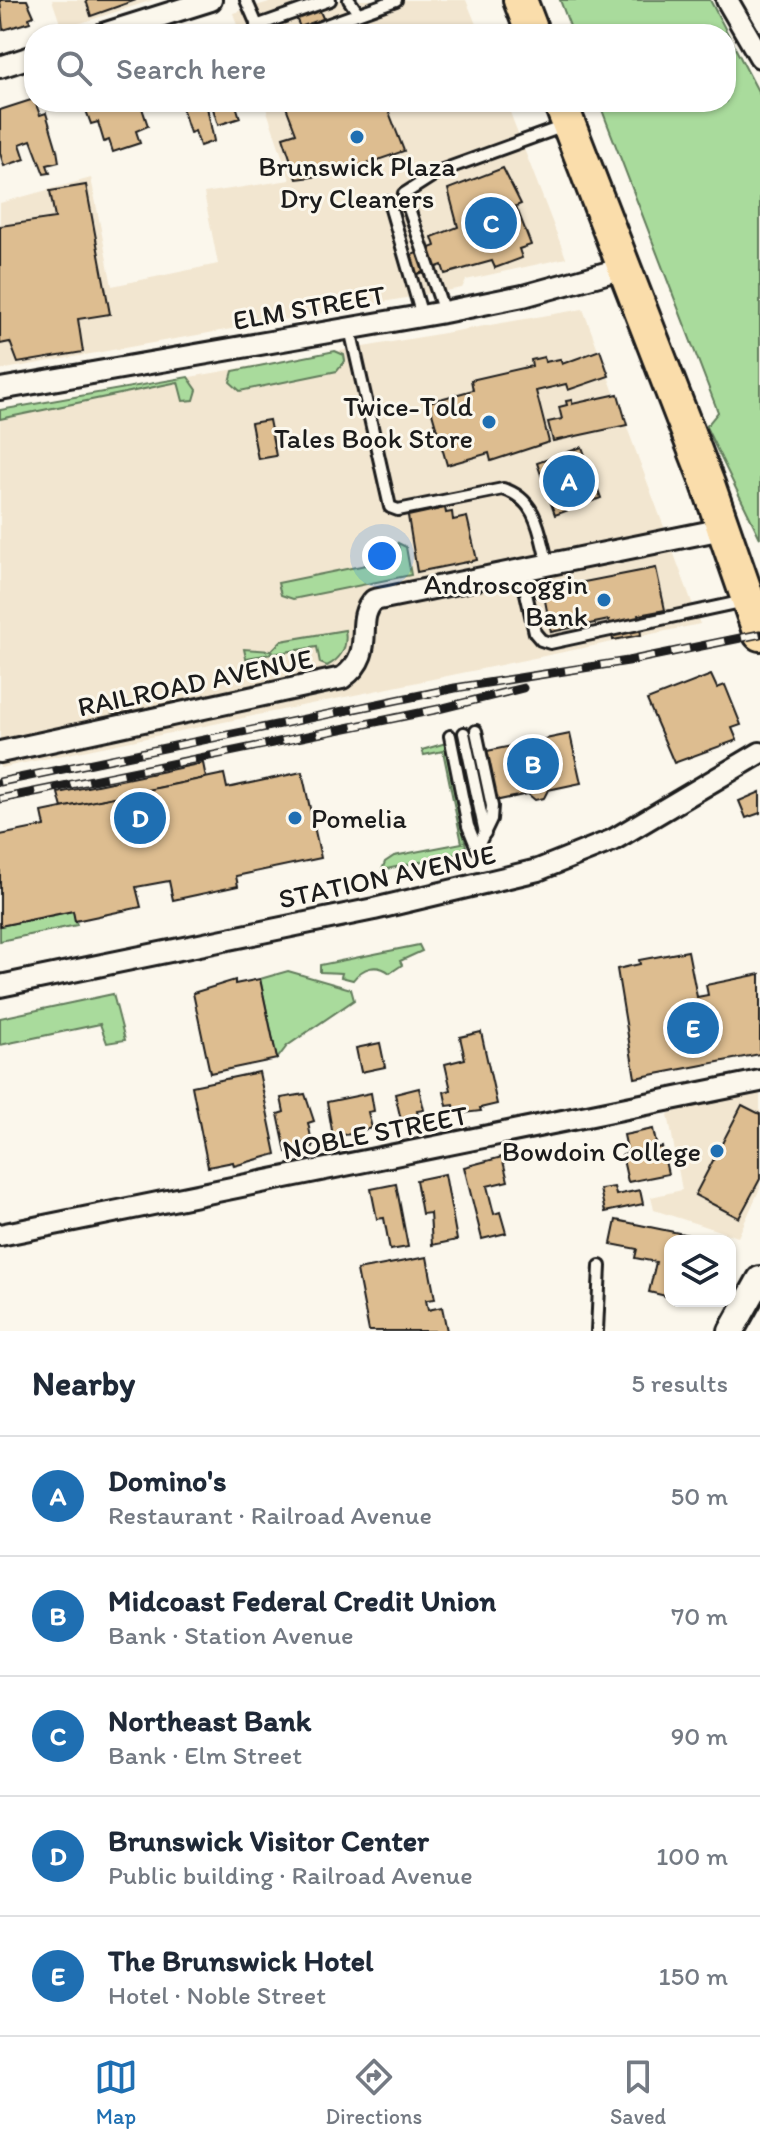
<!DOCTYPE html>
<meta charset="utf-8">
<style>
body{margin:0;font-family:Itim,sans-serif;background:#f6f6f7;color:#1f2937}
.controls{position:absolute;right:24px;bottom:24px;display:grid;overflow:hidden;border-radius:16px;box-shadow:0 2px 6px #0004}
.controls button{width:72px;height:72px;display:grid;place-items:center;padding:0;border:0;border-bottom:2px solid #e0e1e3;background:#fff;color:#1f2937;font:40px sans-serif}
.you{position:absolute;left:382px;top:556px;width:28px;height:28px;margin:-20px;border:6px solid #fff;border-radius:50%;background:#1a73e8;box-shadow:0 0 0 12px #1a73e833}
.badge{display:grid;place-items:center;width:52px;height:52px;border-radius:50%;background:#1f6fb2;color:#fff;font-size:26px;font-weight:700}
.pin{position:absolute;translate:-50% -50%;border:4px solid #fff;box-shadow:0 2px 8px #0006}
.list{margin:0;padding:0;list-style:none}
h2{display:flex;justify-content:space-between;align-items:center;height:104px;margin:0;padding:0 32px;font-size:34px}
h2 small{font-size:26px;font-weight:400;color:#747a83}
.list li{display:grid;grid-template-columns:52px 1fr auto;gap:24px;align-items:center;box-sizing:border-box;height:120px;padding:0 32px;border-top:2px solid #e0e1e3}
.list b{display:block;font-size:30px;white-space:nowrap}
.list p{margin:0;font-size:26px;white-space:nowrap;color:#747a83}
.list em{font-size:26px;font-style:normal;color:#747a83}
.icon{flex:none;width:44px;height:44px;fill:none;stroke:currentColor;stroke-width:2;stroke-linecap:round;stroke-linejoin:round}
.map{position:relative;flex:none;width:760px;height:1331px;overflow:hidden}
.search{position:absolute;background:#fff;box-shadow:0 2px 6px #0004;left:24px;right:24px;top:24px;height:88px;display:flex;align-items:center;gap:20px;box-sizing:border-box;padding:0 28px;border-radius:32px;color:#747a83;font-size:30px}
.sheet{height:704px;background:#fff}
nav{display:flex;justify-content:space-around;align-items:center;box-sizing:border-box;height:112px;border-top:2px solid #e0e1e3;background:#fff;font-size:22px;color:#747a83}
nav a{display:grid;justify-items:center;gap:4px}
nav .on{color:#1f6fb2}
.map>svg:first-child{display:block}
</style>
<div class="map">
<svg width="760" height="1331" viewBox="0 0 760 1331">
<rect width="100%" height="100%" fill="#fbf7ec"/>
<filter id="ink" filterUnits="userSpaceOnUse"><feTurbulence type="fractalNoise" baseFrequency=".0125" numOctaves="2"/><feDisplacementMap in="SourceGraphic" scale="16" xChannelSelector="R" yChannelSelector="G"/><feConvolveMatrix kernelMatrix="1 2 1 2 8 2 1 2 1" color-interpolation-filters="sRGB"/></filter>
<g filter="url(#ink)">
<g fill="#f2e6d0">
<polygon points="52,0 153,0 62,29"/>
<polygon points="276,0 466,0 480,34 240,34 233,13"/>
<polygon points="264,102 506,102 566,258 466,280 462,288 0,370 0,203 91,178 112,286 218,264 204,193 290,180"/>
<polygon points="583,309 700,624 0,768 0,410"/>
<polygon points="760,1090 760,1188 738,1237 654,1210 651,1197 682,1190 668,1114 708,1101"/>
</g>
<g fill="#a9db9c" stroke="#627c5c" stroke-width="2">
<polygon points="560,0 710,0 760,95 760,538 706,427 718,412 599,102 726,102 726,34 573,34"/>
<polygon points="335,351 344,355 345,361 337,371 240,391 230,382 233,371"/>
<polygon points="188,377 197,390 194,400 183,401 178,382 0,419 0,410"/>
<polygon points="398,543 406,547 411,575 293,599 281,595 278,583 400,558"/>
<path d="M345 630C348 647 342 658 327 666L320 663 317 647 246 658 244 649 271 651 281 641Z"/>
<polygon points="446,743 467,852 382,870 385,862 394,856 462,843 443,751 424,755 422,750"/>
<polygon points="73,911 77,925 0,941 0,926"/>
<path d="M419 945 422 951 400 961 402 965 390 973C377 963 363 967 353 980L341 977 342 973 320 972V965Z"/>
<polygon points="288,971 351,989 354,1000 287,1046 277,1059 260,979"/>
<polygon points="113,994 125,1040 107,1043 100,1024 0,1045 0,1018"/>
</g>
<g fill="#ddbd90" stroke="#1c1c1c" stroke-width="2">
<polygon points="0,0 27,0 34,16 29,18 30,22 3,30"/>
<polygon points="86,0 136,0 91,16"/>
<polygon points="319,9 330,34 303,34 296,18"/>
<polygon points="34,99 40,115 46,113 57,150 59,162 47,165 50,173 44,174 31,140 20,144 25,159 4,166 0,153 0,110"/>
<polygon points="83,102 140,102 148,126 136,131 140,143 113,152 109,140 104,142 98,122 91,124"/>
<polygon points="188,102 206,102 214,141 200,146 195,131 190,133 181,104"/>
<polygon points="211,102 235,102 240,118 218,125"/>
<polygon points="291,102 385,102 404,151 337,174 297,179 283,137 296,133 285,104"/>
<polygon points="503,168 521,204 516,206 531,245 519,249 522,258 495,268 492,261 445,274 442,265 415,275 409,256 435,246 432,237 458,227 448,189"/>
<polygon points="86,185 110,314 78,319 83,352 18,363 10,342 0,344 0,226 55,218 50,191"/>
<polygon points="600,350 609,376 568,390 566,384 536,391 549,442 491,461 489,453 447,465 429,402 473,390 471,380 532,366 531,360 544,357 545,362 560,359 562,364"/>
<polygon points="618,394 627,425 553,441 548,422 562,419 559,407 567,405 566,401 572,400 572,404"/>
<polygon points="269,420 276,456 258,459 251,423"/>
<polygon points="582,447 601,498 555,515 537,463"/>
<polygon points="445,508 446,513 452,512 453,520 467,517 477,560 417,572 408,516"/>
<polygon points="656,568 665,610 638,615 641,635 613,640 609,620 551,632 543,590"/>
<polygon points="711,675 717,688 725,685 741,725 732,728 737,740 674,763 647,700"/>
<polygon points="570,734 581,783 548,790 544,798 535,800 528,794 471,806 465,782 492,776 487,751"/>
<polygon points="203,763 206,778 62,808 58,793"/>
<polygon points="302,772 321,858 236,876 238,886 173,900 169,881 136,887 141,907 75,921 73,911 0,926 0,835 45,826 42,812 224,774 227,788"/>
<polygon points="760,792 760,813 746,818 739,801"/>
<polygon points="688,951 697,997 708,995 706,985 760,974 760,1054 635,1078 617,969 640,964 639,960"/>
<polygon points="260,979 277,1059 210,1073 193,993 235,980 235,984"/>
<polygon points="481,1032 497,1104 480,1108 481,1111 456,1114 454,1105 447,1106 444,1092 451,1090 445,1064 465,1059 460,1037"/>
<polygon points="380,1043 385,1067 361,1072 356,1048"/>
<polygon points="259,1072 276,1154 234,1166 233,1162 208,1167 192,1086"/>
<polygon points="419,1088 424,1110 417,1111 418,1116 401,1120 395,1094"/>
<polygon points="371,1093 374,1111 368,1112 372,1128 362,1130 362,1133 333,1136 327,1102"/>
<polygon points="305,1094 314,1121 308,1123 313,1147 286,1152 278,1114 284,1112 281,1098"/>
<polygon points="742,1105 760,1114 760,1179 739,1218 695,1195"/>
<polygon points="653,1129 657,1148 662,1147 668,1174 628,1182 622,1155 628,1154 624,1135"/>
<polygon points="502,1157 508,1181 487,1186 494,1214 500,1212 506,1233 482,1239 464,1167"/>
<polygon points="445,1174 457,1240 432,1245 430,1213 422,1214 416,1180"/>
<polygon points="396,1184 408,1247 390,1250 384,1218 377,1219 371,1189"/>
<polygon points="614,1187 616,1195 640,1190 643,1204 605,1212 600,1189"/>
<polygon points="616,1220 703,1238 670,1241 670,1297 649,1292 656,1262 635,1258 637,1249 611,1244"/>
<polygon points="427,1257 435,1299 426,1300 428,1310 442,1307 447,1331 369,1331 357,1270"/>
</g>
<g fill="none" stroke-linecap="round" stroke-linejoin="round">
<g stroke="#1c1c1c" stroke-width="16">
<g id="service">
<polyline points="246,0 261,34"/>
<polyline points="349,0 358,13"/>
<polyline points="256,26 330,0"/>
<polyline points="301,34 396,0"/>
<polyline points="389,202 422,316"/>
<polyline points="444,312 404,194 440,171 567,125"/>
<path d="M350 329 390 507 398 510 503 489C538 499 540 535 548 565"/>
<polyline points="521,571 535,633 541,640 550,643 745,601"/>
<polyline points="476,731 492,806 491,819 477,848"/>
<polyline points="464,733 485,833"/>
<polyline points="450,736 468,826 477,848"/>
<polyline points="597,1331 600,1266"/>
</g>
</g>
<g stroke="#1c1c1c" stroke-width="26">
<g id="minor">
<polyline points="727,0 760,57"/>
<polyline points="103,34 211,0"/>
<polyline points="0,67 34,56"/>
<polyline points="0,389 444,312 523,296 624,268"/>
<path d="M0 752 342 678C379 652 352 621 374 600L723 529"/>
<polyline points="0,986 374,909 538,870 613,840 760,753"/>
<polyline points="0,1235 760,1081"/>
</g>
</g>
<g stroke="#1c1c1c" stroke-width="30">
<polyline id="tertiary" points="731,1331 760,1279"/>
</g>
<g stroke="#1c1c1c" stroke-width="38">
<g id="primary">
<polyline points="520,0 533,34"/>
<polyline points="560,102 708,484 760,634"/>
</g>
</g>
<use href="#service" stroke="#fbf7ec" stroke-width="10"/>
<use href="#minor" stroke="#fbf7ec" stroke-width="20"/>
<use href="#tertiary" stroke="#fbf7ec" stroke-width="24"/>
<use href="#primary" stroke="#faddab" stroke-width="32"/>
<g stroke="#1c1c1c" stroke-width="9">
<g id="rail">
<polyline points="0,782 455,688 628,661 760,634"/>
<polyline points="0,799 439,709 523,688"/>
</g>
</g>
<use href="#rail" stroke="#fbf7ec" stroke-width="6" stroke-dasharray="18" stroke-linecap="butt"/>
</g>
</g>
<g fill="#1f6fb2" stroke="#fbf7ec" stroke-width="3">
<circle cx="357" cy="137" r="8"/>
<circle cx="489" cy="422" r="8"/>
<circle cx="604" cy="600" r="8"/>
<circle cx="295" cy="818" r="8"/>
<circle cx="717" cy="1151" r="8"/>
</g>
<g text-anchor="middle" stroke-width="6" stroke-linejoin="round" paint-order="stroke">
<g font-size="28" fill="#1c1c1c" stroke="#fbf7ec" text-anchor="end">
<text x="357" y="176" text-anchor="middle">Brunswick Plaza<tspan x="357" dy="32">Dry Cleaners</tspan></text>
<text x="473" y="416">Twice-Told<tspan x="473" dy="32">Tales Book Store</tspan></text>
<text x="588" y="594">Androscoggin<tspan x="588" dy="32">Bank</tspan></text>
<text x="311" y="828" text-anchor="start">Pomelia</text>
<text x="701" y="1161">Bowdoin College</text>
</g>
<g font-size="28" fill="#1c1c1c" stroke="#fbf7ec">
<text transform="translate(309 307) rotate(-10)" y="10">ELM STREET</text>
<text transform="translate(195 682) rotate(-12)" y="10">RAILROAD AVENUE</text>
<text transform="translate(387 876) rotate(-12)" y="10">STATION AVENUE</text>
<text transform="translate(375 1132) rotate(-11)" y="10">NOBLE STREET</text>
</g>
</g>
</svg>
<div class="controls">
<button><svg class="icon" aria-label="layers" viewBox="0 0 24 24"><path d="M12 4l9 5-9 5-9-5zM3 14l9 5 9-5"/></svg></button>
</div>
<div class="you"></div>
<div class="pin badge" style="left:569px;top:481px">A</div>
<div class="pin badge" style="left:533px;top:764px">B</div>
<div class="pin badge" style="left:491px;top:223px">C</div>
<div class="pin badge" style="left:140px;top:818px">D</div>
<div class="pin badge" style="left:693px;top:1028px">E</div>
<div class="search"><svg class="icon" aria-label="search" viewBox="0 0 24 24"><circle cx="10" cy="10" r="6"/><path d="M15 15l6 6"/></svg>Search here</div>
</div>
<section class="sheet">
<h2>Nearby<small>5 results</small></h2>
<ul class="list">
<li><span class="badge">A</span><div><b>Domino's</b><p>Restaurant · Railroad Avenue</p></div><em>50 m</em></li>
<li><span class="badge">B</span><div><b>Midcoast Federal Credit Union</b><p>Bank · Station Avenue</p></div><em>70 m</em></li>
<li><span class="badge">C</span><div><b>Northeast Bank</b><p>Bank · Elm Street</p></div><em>90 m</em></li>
<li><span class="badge">D</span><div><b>Brunswick Visitor Center</b><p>Public building · Railroad Avenue</p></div><em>100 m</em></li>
<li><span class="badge">E</span><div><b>The Brunswick Hotel</b><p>Hotel · Noble Street</p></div><em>150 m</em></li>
</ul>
</section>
<nav>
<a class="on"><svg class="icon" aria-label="map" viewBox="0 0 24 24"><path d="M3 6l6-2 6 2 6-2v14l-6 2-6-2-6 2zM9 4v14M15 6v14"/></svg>Map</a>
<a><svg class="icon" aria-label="directions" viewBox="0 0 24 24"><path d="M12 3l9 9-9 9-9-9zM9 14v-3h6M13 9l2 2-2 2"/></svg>Directions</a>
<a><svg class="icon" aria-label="saved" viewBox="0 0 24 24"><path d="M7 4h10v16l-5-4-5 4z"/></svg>Saved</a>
</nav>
